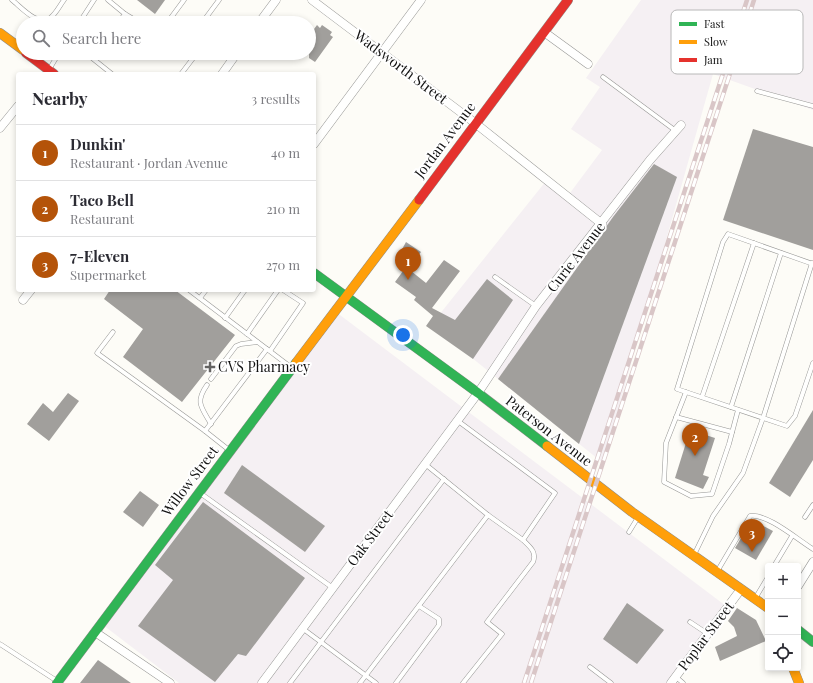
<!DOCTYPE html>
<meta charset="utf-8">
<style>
body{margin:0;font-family:"Playfair Display",serif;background:#f7f7f7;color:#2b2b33}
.controls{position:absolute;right:12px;bottom:12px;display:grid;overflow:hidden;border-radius:4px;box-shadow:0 2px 6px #0003}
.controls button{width:36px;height:36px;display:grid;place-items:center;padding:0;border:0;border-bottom:1px solid #e1e1e2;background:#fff;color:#2b2b33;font:20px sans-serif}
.you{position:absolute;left:403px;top:335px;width:14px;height:14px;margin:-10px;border:3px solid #fff;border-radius:50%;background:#1a73e8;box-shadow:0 0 0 6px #1a73e833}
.badge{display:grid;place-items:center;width:26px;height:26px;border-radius:50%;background:#b45309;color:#fff;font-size:13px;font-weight:700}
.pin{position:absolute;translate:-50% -33px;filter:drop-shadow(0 1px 2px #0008)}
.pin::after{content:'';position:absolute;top:21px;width:14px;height:12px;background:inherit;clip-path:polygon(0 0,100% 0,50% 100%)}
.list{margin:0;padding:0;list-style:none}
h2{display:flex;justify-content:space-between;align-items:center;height:52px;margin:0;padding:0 16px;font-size:17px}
h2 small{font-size:13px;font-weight:400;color:#7c7c81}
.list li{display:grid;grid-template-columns:26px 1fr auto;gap:12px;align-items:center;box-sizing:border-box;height:56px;padding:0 16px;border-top:1px solid #e1e1e2}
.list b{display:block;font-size:15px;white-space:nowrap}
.list p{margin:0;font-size:13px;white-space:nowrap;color:#7c7c81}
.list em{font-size:13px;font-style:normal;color:#7c7c81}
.icon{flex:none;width:22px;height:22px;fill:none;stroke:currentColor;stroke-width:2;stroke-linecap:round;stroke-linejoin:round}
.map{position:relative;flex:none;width:813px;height:683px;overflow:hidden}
.search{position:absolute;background:#fff;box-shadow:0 2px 6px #0003;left:16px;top:16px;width:300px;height:44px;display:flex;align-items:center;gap:10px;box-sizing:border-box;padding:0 14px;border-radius:22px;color:#7c7c81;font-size:15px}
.panel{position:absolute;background:#fff;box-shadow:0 2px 6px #0003;left:16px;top:72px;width:300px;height:220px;border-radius:4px}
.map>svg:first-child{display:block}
</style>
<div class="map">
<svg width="813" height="683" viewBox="0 0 813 683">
<rect width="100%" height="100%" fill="#fdfcf7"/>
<g fill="#f5f0f3">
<polygon points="641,0 813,0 813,110 713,74 603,463 431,325 546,181 567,197 602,150 571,129 600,87 586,78"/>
<polygon points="336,312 730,609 675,683 179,683 103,625"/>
</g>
<g fill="#a19f9c">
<polygon points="137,0 165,0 155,14"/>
<polygon points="317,25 320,28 322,25 332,32 330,35 333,37 315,62 309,58 309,36"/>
<polygon points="753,129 813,147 813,250 723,220"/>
<polygon points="654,164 677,177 579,444 498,379 613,217"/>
<polygon points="406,242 421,252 412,263 400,253"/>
<polygon points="444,260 460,271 432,308 455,320 487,279 513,300 473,359 426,326 433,316 414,300 416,297 395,282 406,267 426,283"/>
<polygon points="110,290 175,290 235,335 182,402 123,357 143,329 104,299"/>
<polygon points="68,393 79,401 49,441 27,424 43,403 53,412"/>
<polygon points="813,410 813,460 790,497 769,483"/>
<polygon points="690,430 715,438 703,475 709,477 703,489 675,478"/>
<polygon points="242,465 325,526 305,552 224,493"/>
<polygon points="140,491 159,505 143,527 123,512"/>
<polygon points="203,502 305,578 246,656 238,654 215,682 138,626 173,580 155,565"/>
<polygon points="752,520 773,531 756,560 735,548"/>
<polygon points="627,603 664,630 637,664 603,639"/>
<polygon points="737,608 756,620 766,641 720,661 715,647 737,636 734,627 728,621"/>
<polygon points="98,660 131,683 80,683"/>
</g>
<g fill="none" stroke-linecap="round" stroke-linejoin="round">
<g stroke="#979795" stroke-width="5">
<g id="lane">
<path d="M12 0C21 7 38 27 50 18 56 14 60 5 64 0"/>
<polyline points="108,0 125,14 118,23"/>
<polyline points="125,14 140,23"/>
<polyline points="79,23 94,0"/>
<polyline points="167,23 184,0"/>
<polyline points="202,23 219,0"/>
<polyline points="96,53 92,58 112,74"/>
<polyline points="50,68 59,53"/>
<polyline points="181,74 194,57 189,53"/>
<polyline points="603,77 676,131"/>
<polyline points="757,91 813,106"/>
<polyline points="813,264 728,234 723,242 677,389 787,426 795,416 813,363"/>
<polyline points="495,277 536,306"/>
<polyline points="189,290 292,368"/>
<polyline points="200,298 206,290"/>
<polyline points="225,318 245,290"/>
<polyline points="113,332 97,353 205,431"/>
<polyline points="247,334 278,290"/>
<polyline points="270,351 303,303 283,290"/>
<polyline points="211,379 236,346 241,344 257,342"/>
<path d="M207 385C195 402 201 407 211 424"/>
<polyline points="686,392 666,443 664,482 691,496 712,494 729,444 738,410"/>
<polyline points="702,397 754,243"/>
<polyline points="731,407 781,253"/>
<polyline points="676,417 732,432"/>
<path d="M458 421 555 493 523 540C530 547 537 552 533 562L487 622 502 634 463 683"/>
<polyline points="229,450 205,431 267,349"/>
<polyline points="200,493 333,588"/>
<polyline points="488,515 523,540"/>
<polyline points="805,517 813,505"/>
<polyline points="629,532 637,519"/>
<polyline points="695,553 713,516 743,473 763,418 812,263"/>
<polyline points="774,566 792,536"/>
<path d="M718 570 750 516C767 513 798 540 813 549"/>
<polyline points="756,597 768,577"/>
<polyline points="690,622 708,634"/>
<polyline points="302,628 376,683"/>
<polyline points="0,644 57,681"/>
<polyline points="590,667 611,683"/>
<polyline points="676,677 683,683"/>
<polyline points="290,683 444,479"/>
<polyline points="360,683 488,515 425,464"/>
<polyline points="396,683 439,625 439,619 419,606"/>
</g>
</g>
<g stroke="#979795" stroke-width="9">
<g id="street">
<polyline points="312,0 475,123 602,224"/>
<polyline points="259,23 276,0"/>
<polyline points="544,32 588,64"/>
<polyline points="222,74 237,53"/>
<polyline points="0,128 18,106"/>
<polyline points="314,144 421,0"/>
<polyline points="23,300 31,290"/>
<polyline points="798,586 813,562"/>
<polyline points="95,632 170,683"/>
<polyline points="262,683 478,393 536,306 650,160 681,125"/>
<polyline points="671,683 741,589"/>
</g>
</g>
<g stroke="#8e8d8b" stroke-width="10">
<g id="fast">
<polyline points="314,273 478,393 547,446"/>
<polyline points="798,630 813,642"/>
<polyline points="57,683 296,363"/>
</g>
</g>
<g stroke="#8e8d8b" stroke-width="10">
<g id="slow">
<polyline points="0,33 23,50"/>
<polyline points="296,363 419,200"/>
<polyline points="547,446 632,512 768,608"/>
<polyline points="793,668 799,683"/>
</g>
</g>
<g stroke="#8e8d8b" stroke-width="10">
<g id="jam">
<polyline points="26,53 54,74"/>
<polyline points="419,200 568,0"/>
</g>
</g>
<use href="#lane" stroke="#fffffe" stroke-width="4"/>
<use href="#street" stroke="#fffffe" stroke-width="8"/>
<use href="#fast" stroke="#30b455" stroke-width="9"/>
<use href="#slow" stroke="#ff9f0a" stroke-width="9"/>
<use href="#jam" stroke="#e5322d" stroke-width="9"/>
<g stroke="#d9c6c7" stroke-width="4.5">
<g id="rail">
<polyline points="524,683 747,0"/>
<polyline points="531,683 754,0"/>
</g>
</g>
<use href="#rail" stroke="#fff" stroke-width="3" stroke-dasharray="9" stroke-linecap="butt"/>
</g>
<path fill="#646362" stroke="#fff" stroke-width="1.5" d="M208 361h4v4h4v4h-4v4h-4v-4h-4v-4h4z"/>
<g text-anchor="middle" stroke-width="4" stroke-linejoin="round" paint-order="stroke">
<g font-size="14" fill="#111" stroke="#fff">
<text transform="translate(401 67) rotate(37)" y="5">Wadsworth Street</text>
<text transform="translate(445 140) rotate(-53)" y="5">Jordan Avenue</text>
<text transform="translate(576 257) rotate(-52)" y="5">Curie Avenue</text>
<text transform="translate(549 431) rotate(38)" y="5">Paterson Avenue</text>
<text transform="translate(190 481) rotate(-53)" y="5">Willow Street</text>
<text transform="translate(370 538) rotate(-53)" y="5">Oak Street</text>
<text transform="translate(706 636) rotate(-53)" y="5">Poplar Street</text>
</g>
<g font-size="14" fill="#111" stroke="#fff" text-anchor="start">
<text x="218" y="372">CVS Pharmacy</text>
</g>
</g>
<rect x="671" y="10" width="132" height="64" rx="6" fill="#fff" stroke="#b8b8b8" stroke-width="1"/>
<rect x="679" y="22" width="18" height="4" fill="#30b455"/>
<rect x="679" y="40" width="18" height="4" fill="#ff9f0a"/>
<rect x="679" y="58" width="18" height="4" fill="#e5322d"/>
<g font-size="11" fill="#111">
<text x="704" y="28">Fast</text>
<text x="704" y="46">Slow</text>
<text x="704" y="64">Jam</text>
</g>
</svg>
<div class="controls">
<button>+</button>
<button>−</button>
<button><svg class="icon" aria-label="locate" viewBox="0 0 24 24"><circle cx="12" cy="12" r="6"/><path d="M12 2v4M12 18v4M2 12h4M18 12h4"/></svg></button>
</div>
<div class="you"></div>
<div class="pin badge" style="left:408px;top:280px">1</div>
<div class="pin badge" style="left:695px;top:456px">2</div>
<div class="pin badge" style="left:752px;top:552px">3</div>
<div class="search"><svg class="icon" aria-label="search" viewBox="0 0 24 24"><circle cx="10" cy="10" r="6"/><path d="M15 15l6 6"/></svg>Search here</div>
<section class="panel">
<h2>Nearby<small>3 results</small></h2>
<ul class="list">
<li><span class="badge">1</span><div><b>Dunkin'</b><p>Restaurant · Jordan Avenue</p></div><em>40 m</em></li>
<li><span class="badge">2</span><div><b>Taco Bell</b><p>Restaurant</p></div><em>210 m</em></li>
<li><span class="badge">3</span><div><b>7-Eleven</b><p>Supermarket</p></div><em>270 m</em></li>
</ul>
</section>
</div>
